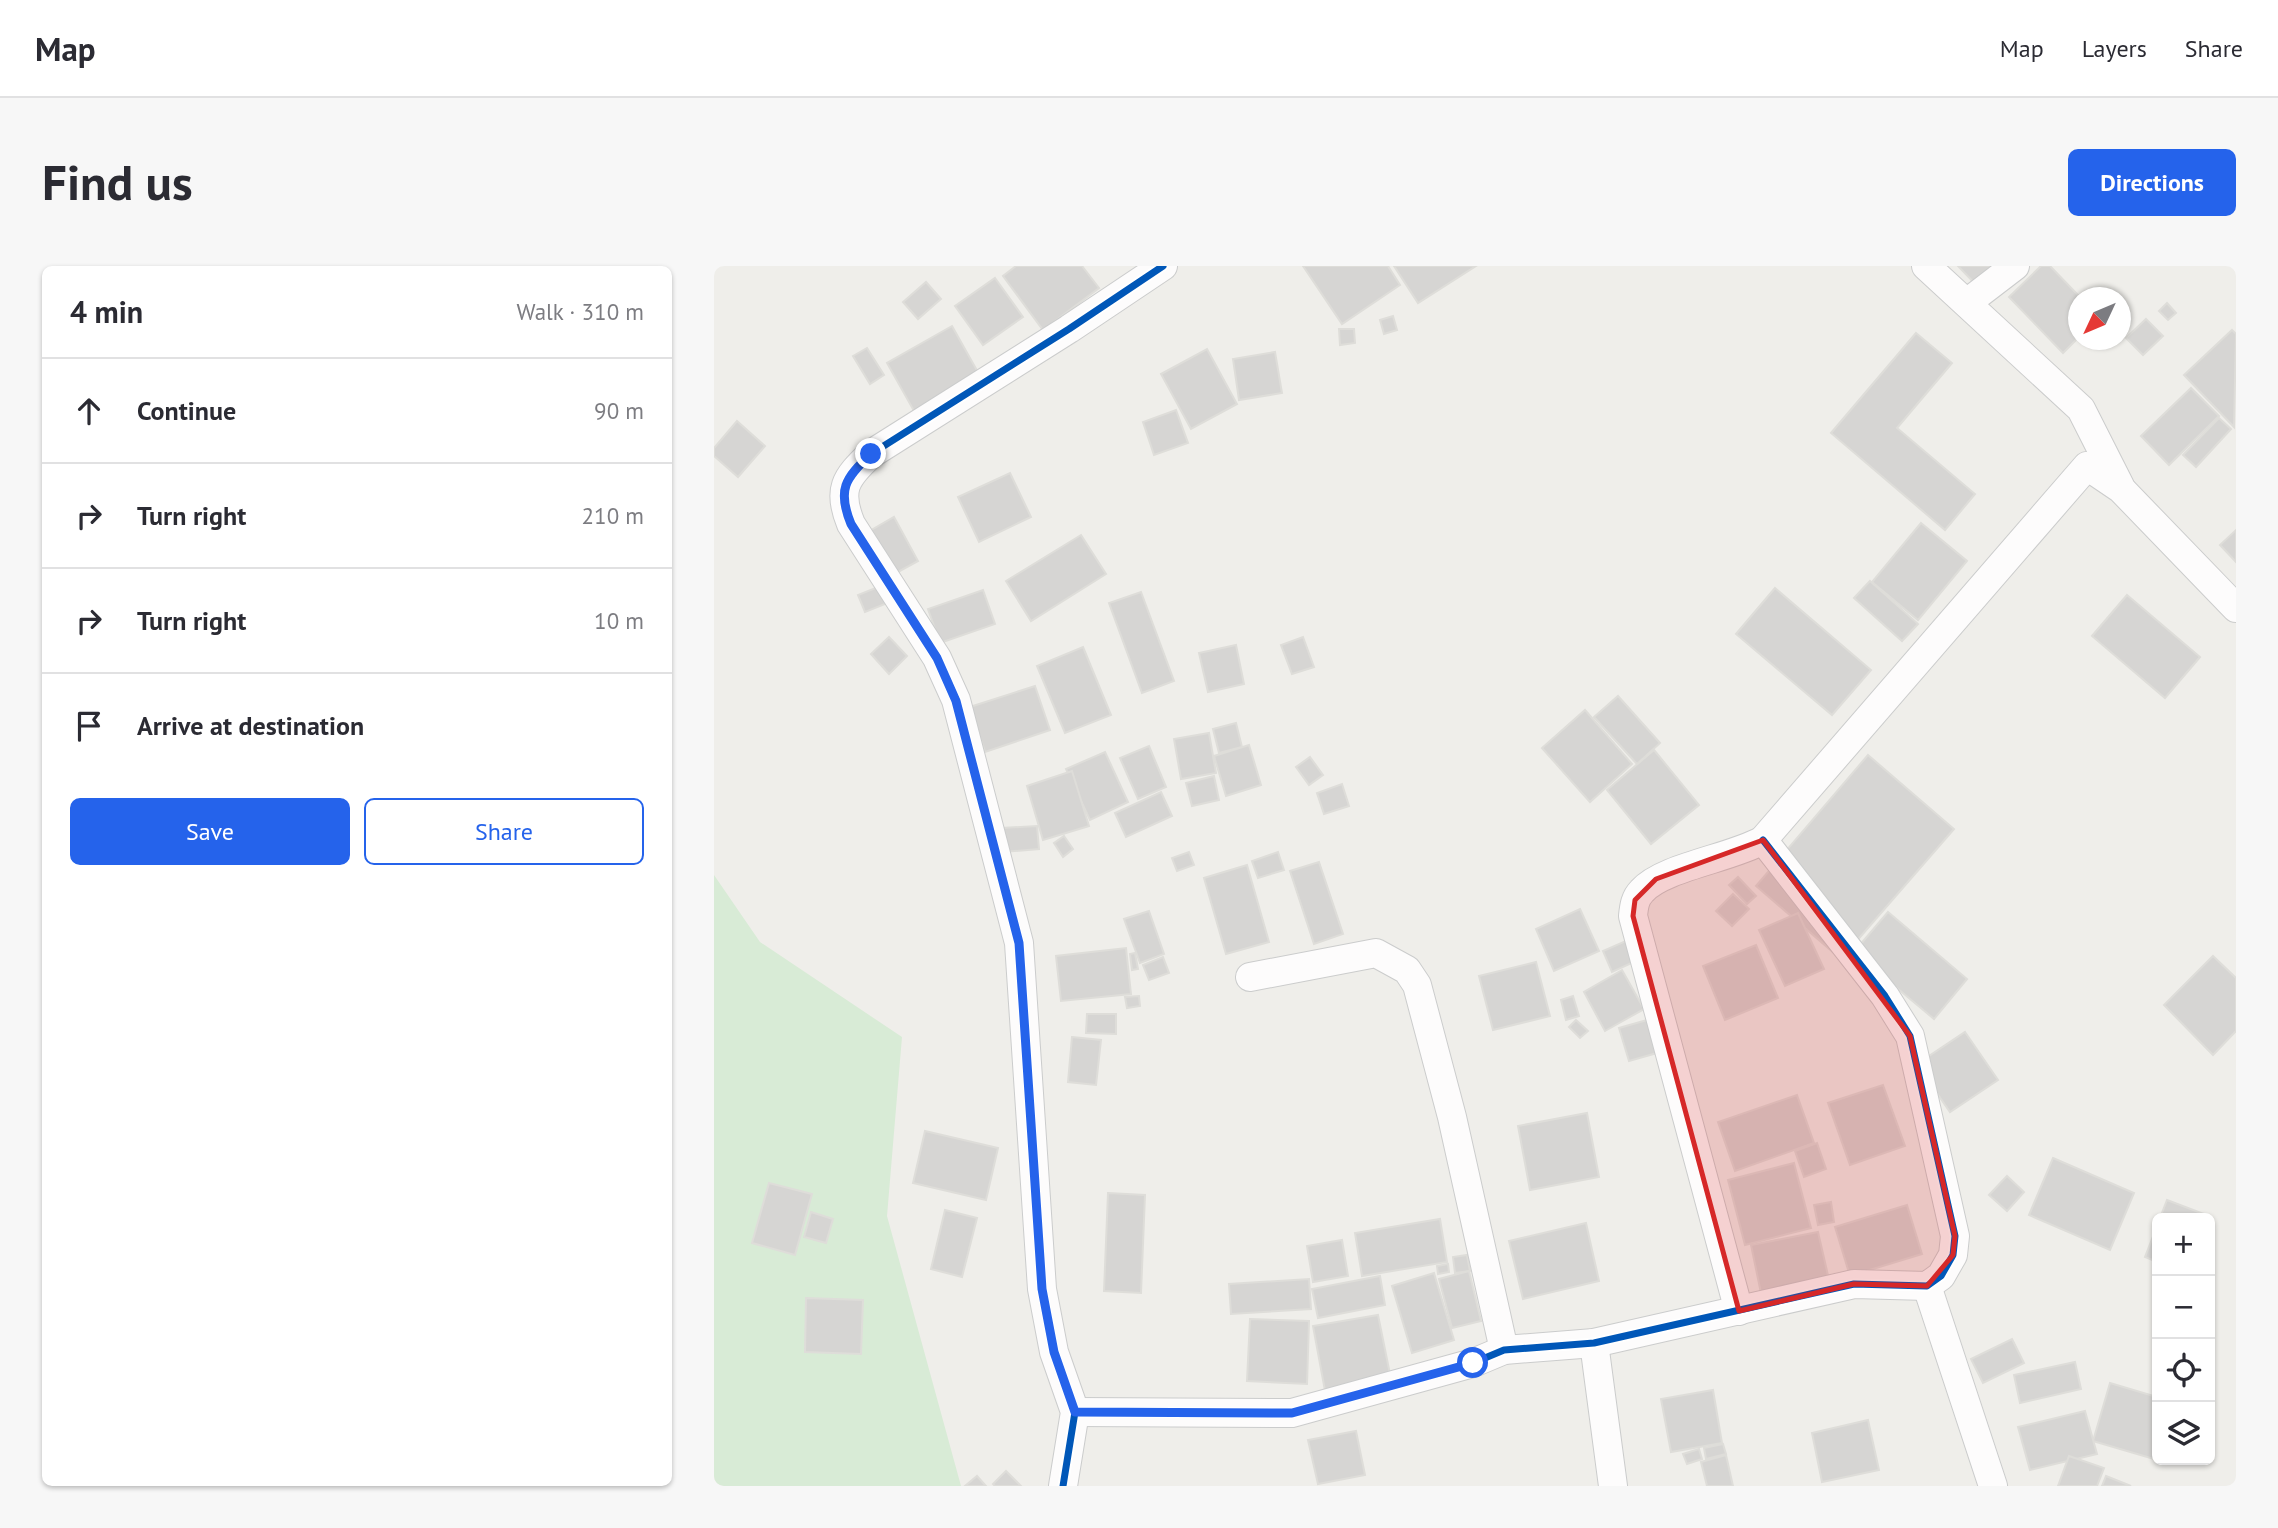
<!DOCTYPE html>
<meta charset="utf-8">
<style>
body{margin:0;font-family:"PT Sans",sans-serif;background:#f7f7f7;color:#2b2b33}
.controls{position:absolute;right:21px;bottom:21px;display:grid;overflow:hidden;border-radius:10px;box-shadow:0 2px 5px #0004}
.controls button{width:63px;height:63px;display:grid;place-items:center;padding:0;border:0;border-bottom:2px solid #e1e1e2;background:#fff;color:#2b2b33;font:35px sans-serif}
.compass{position:absolute;left:1354px;top:21px;width:63px;height:63px;border-radius:50%;background:#fff;box-shadow:0 2px 5px #0004;rotate:226deg}
.stop{position:absolute;width:21px;height:21px;margin:-16px;border:5px solid #2563eb;border-radius:50%;background:#fff}
.stop.end{background:#2563eb;border-color:#fff;box-shadow:0 2px 7px #0008}
.list{margin:0;padding:0;list-style:none}
h2{display:flex;justify-content:space-between;align-items:center;height:91px;margin:0;padding:0 28px;font-size:30px}
h2 small{font-size:23px;font-weight:400;color:#7c7c81}
.list li{display:grid;grid-template-columns:46px 1fr auto;gap:21px;align-items:center;box-sizing:border-box;height:105px;padding:0 28px;border-top:2px solid #e1e1e2}
.list b{display:block;font-size:26px;white-space:nowrap}
.list em{font-size:23px;font-style:normal;color:#7c7c81}
.actions{display:flex;gap:14px;padding:21px 28px}
.actions a{flex:1;padding:16px 0;border:2px solid #2563eb;border-radius:10px;text-align:center;font-size:24px;color:#2563eb}
.actions .main{background:#2563eb;color:#fff}
.icon{flex:none;width:38px;height:38px;fill:none;stroke:currentColor;stroke-width:2;stroke-linecap:round;stroke-linejoin:round}
.map{position:relative;flex:none;width:1522px;height:1220px;overflow:hidden;border-radius:10px}
header{display:flex;align-items:center;gap:42px;box-sizing:border-box;height:98px;padding:0 35px;background:#fff;border-bottom:2px solid #e1e1e2}
header strong{font-size:33px}
nav{display:flex;gap:38px;margin-inline-start:auto;font-size:24px}
.intro{display:flex;align-items:center;justify-content:space-between;box-sizing:border-box;height:168px;padding:0 42px}
h1{margin:0;font-size:49px}
.button{padding:18px 32px;border-radius:10px;background:#2563eb;color:#fff;font-size:24px;font-weight:700}
main{display:flex;gap:42px;padding:0 42px}
aside{flex:1;background:#fff;border-radius:10px;box-shadow:0 2px 5px #0004}
.map>svg:first-child{display:block}
</style>
<header>
<strong>Map</strong>
<nav><a>Map</a><a>Layers</a><a>Share</a></nav>
</header>
<div class="intro"><h1>Find us</h1><a class="button">Directions</a></div>
<main>
<aside>
<h2>4 min<small>Walk · 310 m</small></h2>
<ul class="list">
<li><svg class="icon" aria-label="ahead" viewBox="0 0 24 24"><path d="M12 20V5M6 11l6-6 6 6"/></svg><div><b>Continue</b></div><em>90 m</em></li>
<li><svg class="icon" aria-label="right" viewBox="0 0 24 24"><path d="M7 20v-9h11M14 6l5 5-5 5"/></svg><div><b>Turn right</b></div><em>210 m</em></li>
<li><svg class="icon" aria-label="right" viewBox="0 0 24 24"><path d="M7 20v-9h11M14 6l5 5-5 5"/></svg><div><b>Turn right</b></div><em>10 m</em></li>
<li><svg class="icon" aria-label="arrive" viewBox="0 0 24 24"><path d="M6 21V4h12l-3 4 3 4H6"/></svg><div><b>Arrive at destination</b></div></li>
</ul>
<div class="actions"><a class="main">Save</a><a>Share</a></div>
</aside>
<div class="map">
<svg width="1522" height="1220" viewBox="0 0 1522 1220">
<rect width="100%" height="100%" fill="#efeeea"/>
<polygon fill="#d8ebd6" points="0,609 46,676 188,771 173,950 247,1220 0,1220"/>
<g fill="#d6d5d3" stroke="#deddd9" stroke-width="2">
<polygon points="302,0 368,0 385,22 329,64 289,10"/>
<polygon points="589,0 674,0 686,19 628,58"/>
<polygon points="680,0 762,0 704,37"/>
<polygon points="1244,0 1296,0 1269,26"/>
<polygon points="1327,0 1336,0 1367,32 1364,72 1349,87 1295,31"/>
<polygon points="281,12 309,51 269,79 241,40"/>
<polygon points="212,16 227,33 204,53 189,36"/>
<polygon points="1453,37 1462,47 1454,54 1445,45"/>
<polygon points="679,50 683,64 670,68 666,54"/>
<polygon points="1432,53 1449,70 1429,89 1412,72"/>
<polygon points="238,60 274,124 209,161 173,97"/>
<polygon points="625,63 640,63 641,77 626,79"/>
<polygon points="1518,64 1522,68 1520,161 1470,109"/>
<polygon points="1202,67 1238,97 1183,162 1261,228 1231,264 1117,167"/>
<polygon points="153,82 170,109 156,118 139,90"/>
<polygon points="493,83 523,138 477,163 447,108"/>
<polygon points="561,86 568,127 525,134 519,93"/>
<polygon points="1477,122 1505,150 1455,199 1427,170"/>
<polygon points="462,144 474,177 440,189 429,156"/>
<polygon points="1505,152 1517,163 1482,201 1469,189"/>
<polygon points="23,155 51,180 24,211 0,190 0,182"/>
<polygon points="296,207 317,251 265,276 244,231"/>
<polygon points="180,251 204,295 164,317 140,274"/>
<polygon points="1207,257 1253,295 1204,354 1158,316"/>
<polygon points="1522,264 1522,296 1506,279"/>
<polygon points="367,269 392,308 317,355 292,315"/>
<polygon points="1156,315 1204,358 1188,375 1140,332"/>
<polygon points="174,317 181,334 151,346 144,329"/>
<polygon points="1061,322 1157,404 1118,449 1022,368"/>
<polygon points="269,324 281,358 226,377 214,343"/>
<polygon points="427,326 460,415 428,427 395,337"/>
<polygon points="1413,329 1486,391 1451,432 1378,370"/>
<polygon points="175,371 193,390 175,408 157,388"/>
<polygon points="589,371 600,401 578,408 567,379"/>
<polygon points="522,379 530,418 494,426 485,387"/>
<polygon points="369,381 397,449 351,467 323,400"/>
<polygon points="321,420 336,464 271,486 256,441"/>
<polygon points="904,430 946,477 923,498 880,451"/>
<polygon points="871,444 918,498 876,536 828,482"/>
<polygon points="522,457 528,481 505,487 499,463"/>
<polygon points="495,467 502,507 467,513 460,473"/>
<polygon points="535,479 547,519 512,530 500,490"/>
<polygon points="435,480 452,521 424,533 406,492"/>
<polygon points="940,484 985,539 937,578 893,524"/>
<polygon points="391,486 414,536 376,554 352,503"/>
<polygon points="1154,489 1240,563 1127,693 1042,620"/>
<polygon points="596,491 609,509 595,519 582,501"/>
<polygon points="358,505 375,560 329,574 313,520"/>
<polygon points="500,510 505,534 478,540 472,517"/>
<polygon points="628,518 635,540 610,548 603,527"/>
<polygon points="447,526 458,550 412,571 401,547"/>
<polygon points="323,560 325,583 289,586 288,562"/>
<polygon points="350,570 359,583 349,591 340,577"/>
<polygon points="475,586 480,599 463,605 458,592"/>
<polygon points="564,586 570,604 544,612 538,595"/>
<polygon points="605,596 629,668 600,678 576,605"/>
<polygon points="533,599 555,676 512,688 490,612"/>
<polygon points="1024,611 1042,630 1033,638 1015,619"/>
<polygon points="1019,628 1035,643 1018,660 1002,645"/>
<polygon points="866,643 885,685 840,705 822,663"/>
<polygon points="435,645 450,688 426,697 410,653"/>
<polygon points="1174,646 1253,713 1220,753 1140,686"/>
<polygon points="1084,647 1110,703 1071,720 1045,664"/>
<polygon points="914,674 922,695 898,706 889,685"/>
<polygon points="1042,679 1064,732 1011,754 989,700"/>
<polygon points="412,682 417,728 347,735 342,690"/>
<polygon points="421,687 424,703 418,704 416,688"/>
<polygon points="1499,690 1522,712 1522,765 1499,789 1450,739"/>
<polygon points="449,691 455,707 435,714 429,699"/>
<polygon points="822,696 836,750 779,764 765,710"/>
<polygon points="908,704 930,743 891,765 870,726"/>
<polygon points="425,730 426,740 413,742 411,731"/>
<polygon points="859,730 865,750 852,754 847,734"/>
<polygon points="373,748 402,748 402,768 372,767"/>
<polygon points="862,754 874,765 866,772 855,761"/>
<polygon points="933,754 943,787 915,795 905,762"/>
<polygon points="1251,766 1284,814 1236,846 1203,798"/>
<polygon points="358,771 387,774 382,819 354,816"/>
<polygon points="1169,819 1191,880 1136,899 1114,837"/>
<polygon points="1083,829 1100,877 1021,905 1004,856"/>
<polygon points="873,847 885,911 816,924 804,860"/>
<polygon points="211,865 284,882 272,934 199,917"/>
<polygon points="1103,877 1112,903 1090,911 1081,885"/>
<polygon points="1339,892 1420,927 1396,984 1315,949"/>
<polygon points="1080,897 1097,962 1031,979 1014,914"/>
<polygon points="1293,910 1310,926 1293,945 1275,929"/>
<polygon points="55,917 98,928 81,989 38,977"/>
<polygon points="394,927 431,929 427,1027 390,1025"/>
<polygon points="1453,934 1490,948 1488,952 1446,952"/>
<polygon points="1117,936 1120,956 1104,959 1100,939"/>
<polygon points="1193,939 1208,988 1136,1010 1121,961"/>
<polygon points="231,944 263,952 248,1011 217,1003"/>
<polygon points="97,946 119,953 112,977 90,971"/>
<polygon points="726,953 733,996 648,1010 641,967"/>
<polygon points="872,957 885,1015 809,1033 795,975"/>
<polygon points="1443,960 1443,996 1431,991"/>
<polygon points="1104,966 1116,1018 1048,1032 1037,979"/>
<polygon points="628,974 634,1010 599,1016 593,980"/>
<polygon points="753,989 756,1005 741,1007 739,991"/>
<polygon points="734,998 735,1006 724,1008 723,1000"/>
<polygon points="755,1005 767,1055 738,1062 725,1013"/>
<polygon points="720,1007 740,1074 698,1087 678,1020"/>
<polygon points="666,1010 671,1039 604,1052 598,1023"/>
<polygon points="595,1013 597,1043 517,1048 515,1018"/>
<polygon points="92,1032 149,1034 147,1088 91,1086"/>
<polygon points="664,1049 678,1118 612,1130 599,1060"/>
<polygon points="536,1053 595,1055 593,1118 533,1115"/>
<polygon points="1298,1073 1310,1097 1269,1117 1257,1093"/>
<polygon points="1361,1096 1367,1123 1306,1137 1300,1109"/>
<polygon points="1396,1117 1443,1131 1443,1183 1440,1193 1379,1175"/>
<polygon points="999,1124 1008,1177 957,1186 947,1133"/>
<polygon points="1371,1145 1383,1188 1316,1204 1304,1161"/>
<polygon points="1154,1154 1165,1204 1108,1216 1098,1167"/>
<polygon points="642,1165 651,1209 604,1218 594,1174"/>
<polygon points="1009,1178 1012,1188 992,1193 990,1182"/>
<polygon points="985,1183 988,1193 973,1198 969,1188"/>
<polygon points="1012,1189 1019,1220 993,1220 987,1196"/>
<polygon points="1355,1190 1390,1202 1383,1220 1344,1220"/>
<polygon points="292,1205 307,1220 281,1220 279,1218"/>
<polygon points="263,1210 272,1220 251,1220"/>
<polygon points="1392,1210 1417,1220 1388,1220"/>
</g>
<g fill="none" stroke-linecap="round" stroke-linejoin="round">
<g stroke="#cbcccc" stroke-width="30">
<g id="minor">
<polyline points="1212,0 1367,143 1406,220"/>
<polyline points="1254,36 1301,0"/>
<polyline points="536,711 662,687 693,704 703,719 738,851 790,1084"/>
<polyline points="1213,1020 1279,1220"/>
<path d="M1025 1045 919 650C920 640 921 632 928 625 949 601 1018 592 1049 574L1373 200 1407 223 1522 342"/>
<polyline points="880,1077 899,1220"/>
<polyline points="361,1146 578,1147 759,1097 790,1084 880,1077 1140,1018 1213,1020 1227,1010 1239,989 1241,970 1196,770 1171,730 1049,574"/>
<path d="M349 1220 361 1146 340 1086 328 1023 305 677 242 434 223 392 137 258C123 224 131 212 157 188L355 63 449 0"/>
</g>
</g>
<use href="#minor" stroke="#fdfcfc" stroke-width="28"/>
<g stroke="#fff" stroke-width="11">
<g id="cycleway">
<polyline points="361,1146 578,1147 759,1097 790,1084 880,1077 1140,1018 1213,1020 1227,1010 1239,989 1241,970 1196,770 1171,730 1049,574"/>
<path d="M349 1220 361 1146 340 1086 328 1023 305 677 242 434 223 392 137 258C123 224 131 212 157 188L355 63 449 0"/>
</g>
</g>
<use href="#cycleway" stroke="#0057b8" stroke-width="7"/>
</g>
<g fill="none" stroke-linecap="round" stroke-linejoin="round">
<path stroke="#2563eb" stroke-width="9" d="M157 188C131 212 123 224 137 258L223 392 242 435 305 677 328 1023 340 1086 361 1146 578 1147 759 1097"/>
</g>
<path fill="#d62828" fill-opacity="0.2" stroke="#d62828" stroke-width="5" stroke-linejoin="round" d="M1049 574 1196 770 1241 970 1239 989 1213 1020 1140 1018 1025 1045 919 650 921 634 942 613Z"/>
</svg>
<div class="controls">
<button>+</button>
<button>−</button>
<button><svg class="icon" aria-label="locate" viewBox="0 0 24 24"><circle cx="12" cy="12" r="6"/><path d="M12 2v4M12 18v4M2 12h4M18 12h4"/></svg></button>
<button><svg class="icon" aria-label="layers" viewBox="0 0 24 24"><path d="M12 4l9 5-9 5-9-5zM3 14l9 5 9-5"/></svg></button>
</div>
<svg class="compass" viewBox="-18 -18 36 36"><path d="M0-13l5 13h-10z" fill="#e53935"/><path d="M0 13l5-13h-10z" fill="#7c7c81"/></svg>
<div class="stop" style="left:759px;top:1097px"></div>
<div class="stop end" style="left:157px;top:188px"></div>
</div>
</main>
